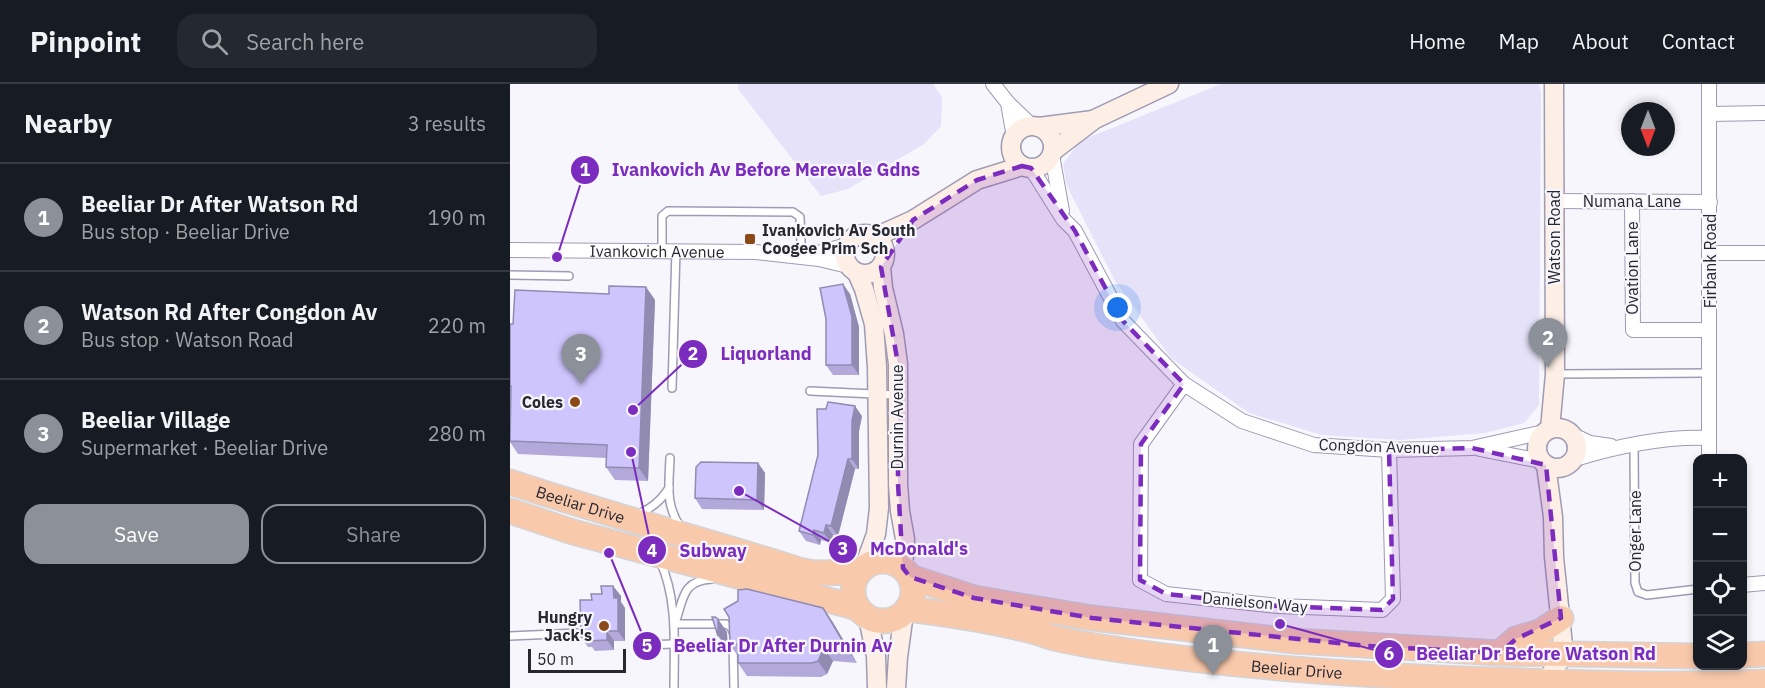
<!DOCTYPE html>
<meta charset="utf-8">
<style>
body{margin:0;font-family:"IBM Plex Sans",sans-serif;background:#242831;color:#f1f3f6}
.controls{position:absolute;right:18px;bottom:18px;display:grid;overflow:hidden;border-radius:12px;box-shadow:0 3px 9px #0003}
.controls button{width:54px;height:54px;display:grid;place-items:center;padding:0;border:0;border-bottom:2px solid #363941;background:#171b24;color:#f1f3f6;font:30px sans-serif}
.compass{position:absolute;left:1111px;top:18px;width:54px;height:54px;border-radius:50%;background:#171b24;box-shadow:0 3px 9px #0003;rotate:180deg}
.scale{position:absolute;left:18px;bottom:15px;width:98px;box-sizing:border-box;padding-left:6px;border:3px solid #292831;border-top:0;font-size:16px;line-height:21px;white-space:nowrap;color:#292831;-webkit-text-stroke:4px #f7f6fc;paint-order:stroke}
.you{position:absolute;left:608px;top:224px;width:21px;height:21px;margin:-15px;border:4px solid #fff;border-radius:50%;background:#1a73e8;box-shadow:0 0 0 9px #1a73e833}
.badge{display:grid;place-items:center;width:39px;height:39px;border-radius:50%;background:#8c9099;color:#fff;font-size:20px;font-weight:700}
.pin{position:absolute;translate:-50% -50px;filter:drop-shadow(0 2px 3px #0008)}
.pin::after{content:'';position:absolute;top:32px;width:21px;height:18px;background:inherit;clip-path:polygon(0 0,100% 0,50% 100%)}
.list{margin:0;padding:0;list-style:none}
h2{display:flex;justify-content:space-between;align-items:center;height:78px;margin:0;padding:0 24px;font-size:26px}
h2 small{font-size:20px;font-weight:400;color:#9ea1a6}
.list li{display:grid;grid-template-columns:39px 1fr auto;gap:18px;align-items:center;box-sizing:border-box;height:108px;padding:0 24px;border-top:2px solid #363941}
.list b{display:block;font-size:22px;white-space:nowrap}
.list p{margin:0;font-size:20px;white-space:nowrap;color:#9ea1a6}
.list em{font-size:20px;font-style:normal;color:#9ea1a6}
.actions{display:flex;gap:12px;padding:18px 24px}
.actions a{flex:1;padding:14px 0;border:2px solid #8c9099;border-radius:18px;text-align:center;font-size:21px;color:#8c9099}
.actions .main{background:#8c9099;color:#fff}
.icon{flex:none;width:33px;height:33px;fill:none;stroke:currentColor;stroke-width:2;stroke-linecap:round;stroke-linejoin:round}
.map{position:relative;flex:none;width:1255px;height:604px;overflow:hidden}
header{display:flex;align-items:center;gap:36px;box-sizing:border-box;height:84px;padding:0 30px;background:#171b24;border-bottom:2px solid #363941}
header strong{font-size:28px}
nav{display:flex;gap:33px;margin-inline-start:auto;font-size:21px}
.search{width:420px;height:54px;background:#242831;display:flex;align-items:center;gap:15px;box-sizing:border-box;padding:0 21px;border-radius:18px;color:#9ea1a6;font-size:22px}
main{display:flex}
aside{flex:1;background:#171b24}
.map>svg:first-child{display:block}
</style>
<header>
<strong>Pinpoint</strong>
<div class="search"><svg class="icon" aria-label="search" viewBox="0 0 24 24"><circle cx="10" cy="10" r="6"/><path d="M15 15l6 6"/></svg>Search here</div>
<nav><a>Home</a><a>Map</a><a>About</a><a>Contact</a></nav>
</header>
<main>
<aside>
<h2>Nearby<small>3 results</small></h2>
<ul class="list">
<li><span class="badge">1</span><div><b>Beeliar Dr After Watson Rd</b><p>Bus stop · Beeliar Drive</p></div><em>190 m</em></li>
<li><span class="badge">2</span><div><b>Watson Rd After Congdon Av</b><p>Bus stop · Watson Road</p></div><em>220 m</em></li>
<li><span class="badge">3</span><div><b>Beeliar Village</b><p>Supermarket · Beeliar Drive</p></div><em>280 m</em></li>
</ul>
<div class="actions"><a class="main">Save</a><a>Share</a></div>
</aside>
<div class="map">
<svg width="1255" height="604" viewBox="0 0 1255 604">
<rect width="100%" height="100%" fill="#f7f6fc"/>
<g fill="#e5e2f9">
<polygon points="228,0 423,0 432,13 431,42 414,60 338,105 311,112 228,5"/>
<polygon points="711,0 1029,0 1031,9 1029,321 1014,339 975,349 890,356 812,351 739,329 661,274 605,197 557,102 553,80 570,57"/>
</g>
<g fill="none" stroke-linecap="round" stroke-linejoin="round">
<g stroke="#9f9bb3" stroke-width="10">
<g id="lane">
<polyline points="152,167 152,132 158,127 283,128 290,133 291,158 293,173"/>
<polyline points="0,191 59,192"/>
<polyline points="1046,290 1199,289"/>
<polyline points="162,304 166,166"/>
<polyline points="300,307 386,311"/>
<polyline points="1124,361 1125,499 1128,508 1137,511 1188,505"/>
<path d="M160 374C159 401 155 421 171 444"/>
<path d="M127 431C141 424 150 418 159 404"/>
<path d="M150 477C168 516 164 561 164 604"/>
<path d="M165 539C174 515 171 497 202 495"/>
<polyline points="164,540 216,540 221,543 223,548"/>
<polyline points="0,552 67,549"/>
<polyline points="223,559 224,604"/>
<polyline points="132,561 164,560"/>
</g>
</g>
<g stroke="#9f9bb3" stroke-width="16">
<g id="street">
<polyline points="483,0 498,19 522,42"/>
<polyline points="1199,0 1199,374"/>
<polyline points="498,19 504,53"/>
<polyline points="1199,30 1255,29"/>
<polyline points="542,71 552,127"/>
<polyline points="521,84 553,135 565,147 613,237 674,300 732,337 804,361 879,366 962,364 1034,348"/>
<polyline points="1044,117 1200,118"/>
<polyline points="1122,117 1123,246 1199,246"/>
<path id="s1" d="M0 166 246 168 309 175 338 182"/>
<polyline points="1200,169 1255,169"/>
<polyline points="301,171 337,161"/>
<polyline points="674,300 631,360 630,496 656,510 768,522 872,526 883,515 879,366"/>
<polyline points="1063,351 1080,359 1101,362"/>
<polyline points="970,365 1031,377"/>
<path d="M1065 375C1108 362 1154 352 1199 354"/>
<polyline points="1232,501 1255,499"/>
</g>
</g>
<g stroke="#9f9bb3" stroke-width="21">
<g id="secondary">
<circle cx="522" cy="63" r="21"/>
<polyline points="529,43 583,36"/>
<polyline points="543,67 585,35 659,0"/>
<circle cx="355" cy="170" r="20"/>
<polyline points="367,154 374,149 403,136 467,96 512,82"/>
<polyline points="371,183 373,204 384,250 388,280 388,400 390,427 395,455 393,484"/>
<polyline points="347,189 354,205 364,240 367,283 369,424 366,450 354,483"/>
<circle cx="1047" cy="364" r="20"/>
<polyline points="1040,345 1045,290 1044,0"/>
<polyline points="358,534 366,572 367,604"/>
<polyline points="1035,598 1054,571 1044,473 1043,433 1036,381"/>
<polyline points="386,604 388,573 394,529"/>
</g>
</g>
<g stroke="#d4d4d6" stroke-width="27">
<g id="highway">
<path id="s2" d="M0 398C95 430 193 455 289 486L304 489 349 488"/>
<polyline points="0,427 63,448 348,524"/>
<circle cx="373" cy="507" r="30"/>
<polyline points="400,493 464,514 504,521 582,534 784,557 990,569 1188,572"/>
<path id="s3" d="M398 525C438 530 479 536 518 546 529 548 538 553 549 555 569 560 591 563 611 566 734 584 859 592 983 596 1073 599 1164 602 1255 598"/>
<polyline points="990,569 1006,555 1030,548 1051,534"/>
<polyline points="1232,571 1255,570"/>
</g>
</g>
<use href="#lane" stroke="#fff" stroke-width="7"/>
<use href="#street" stroke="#fff" stroke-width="14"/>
<use href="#secondary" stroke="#fdefe6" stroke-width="18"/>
<use href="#highway" stroke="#f9c9ac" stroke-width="24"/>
</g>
<g fill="#b2a9da">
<polygon points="136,203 145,216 138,397 105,396 96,383 97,374 8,370 0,358 1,315 0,315 0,240 3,240 99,210"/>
<polygon points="340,210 349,243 349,291 323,291 316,281"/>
<polygon points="352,332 349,347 349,385 345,385 328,452 323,451 321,459 311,456 310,461 296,457 289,447"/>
<polygon points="248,379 255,389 254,426 192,425 185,414"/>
<polygon points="103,502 111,512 111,518 115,524 115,557 104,557 104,566 85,567 82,563 78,563 71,553 82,516"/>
<polygon points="322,537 347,579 323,577 317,590 311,593 237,592 228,579 228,572 220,561"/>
</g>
<g fill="#918ab1">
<polygon points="333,200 340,210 349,243 349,291 342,281"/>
<polygon points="136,203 145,216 138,397 129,384"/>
<polygon points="345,322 352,332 349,347 349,385 342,375 342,337"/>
<polygon points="338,375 345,385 328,452 321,442"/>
<polygon points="248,379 255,389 254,426 247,416"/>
<polygon points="316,441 323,451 321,459 314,449"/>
<polygon points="304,446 311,456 310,461 303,451"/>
<polygon points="103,502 111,512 111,518 115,524 115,557 108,547"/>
<polygon points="313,524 322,537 347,579 338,566"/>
<polygon points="208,535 217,548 218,565 208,552"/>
<polygon points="97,547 104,557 104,566 97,556"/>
<polygon points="314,564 323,577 317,590 308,577"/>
</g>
<g fill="#cfc5fd" stroke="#918ab1" stroke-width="1.5">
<polygon points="333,200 342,233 342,281 316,281 316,235 310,204"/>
<polygon points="99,202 136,203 129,384 96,383 97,361 0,357 1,302 0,302 0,240 3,240 5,206 99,210"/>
<polygon points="318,318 345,322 342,337 342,375 338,375 321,442 316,441 314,449 304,446 303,451 289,447 308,371 307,325 316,325"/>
<polygon points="191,378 248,379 247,416 185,414 186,383"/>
<polygon points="91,502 103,502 104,514 108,514 108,547 97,547 97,556 78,557 78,553 71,553 70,516 82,516 81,510 92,510"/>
<polygon points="237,505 313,524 338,566 314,564 308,577 302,579 228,579 228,560 220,561 219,533 214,525 228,517 228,506"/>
<polygon points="202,533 205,533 208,535 208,552"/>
</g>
<path fill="#7b2cbf" fill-opacity="0.2" stroke="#7b2cbf" stroke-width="4.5" stroke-dasharray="12 8" stroke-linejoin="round" d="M512 82 521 84 565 147 613 237 674 300 631 360 630 496 656 510 768 522 872 526 883 515 879 366 962 364 1036 381 1051 534 1006 555 990 569 858 562 582 534 464 514 400 493 393 484 388 400V280L371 183 403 136 467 96Z"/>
<g fill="#8b4917" stroke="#f7f6fc" stroke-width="2">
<rect x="234" y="149" width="12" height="12" rx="3"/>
<circle cx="65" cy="318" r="6"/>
<circle cx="94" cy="542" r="6"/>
</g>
<g text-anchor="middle" stroke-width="4.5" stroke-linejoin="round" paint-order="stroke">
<g font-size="16" fill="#292831" stroke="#f7f6fc">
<text x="1122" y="123">Numana Lane</text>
<text transform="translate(1044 153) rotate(-90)" y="6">Watson Road</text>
<text dy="6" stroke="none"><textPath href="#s1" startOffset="147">Ivankovich Avenue</textPath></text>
<text transform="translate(1200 177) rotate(-90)" y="6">Firbank Road</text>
<text transform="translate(1122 184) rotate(-90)" y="6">Ovation Lane</text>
<text transform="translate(387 333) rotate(-90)" y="6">Durnin Avenue</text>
<text transform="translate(869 362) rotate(2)" y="6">Congdon Avenue</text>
<text dy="6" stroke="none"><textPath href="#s2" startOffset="74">Beeliar Drive</textPath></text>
<text transform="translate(1125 447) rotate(-90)" y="6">Onger Lane</text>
<text transform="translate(745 518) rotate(5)" y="6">Danielson Way</text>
<text dy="6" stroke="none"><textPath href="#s3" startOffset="394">Beeliar Drive</textPath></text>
</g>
<g font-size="16" font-weight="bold" fill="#292831" stroke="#f7f6fc" text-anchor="end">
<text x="252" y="152" text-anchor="start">Ivankovich Av South<tspan x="252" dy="18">Coogee Prim Sch</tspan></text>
<text x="53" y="324">Coles</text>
<text x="82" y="539">Hungry<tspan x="82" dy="18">Jack's</tspan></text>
</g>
</g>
<path fill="none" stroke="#7b2cbf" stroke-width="2" d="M47 173L75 86M123 326L183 270M229 407L333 465M121 368L142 466M99 469L137 562M770 540L879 570"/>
<g fill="#7b2cbf" stroke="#f7f6fc" stroke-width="2">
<circle cx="47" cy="173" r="6"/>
<circle cx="123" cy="326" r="6"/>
<circle cx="229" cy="407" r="6"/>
<circle cx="121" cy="368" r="6"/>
<circle cx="99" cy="469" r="6"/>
<circle cx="770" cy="540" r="6"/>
<circle cx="75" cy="86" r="15"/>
<circle cx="183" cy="270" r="15"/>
<circle cx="333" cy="465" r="15"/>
<circle cx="142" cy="466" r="15"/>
<circle cx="137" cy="562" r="15"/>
<circle cx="879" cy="570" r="15"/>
</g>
<g font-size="18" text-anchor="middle" font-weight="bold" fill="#fff">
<text x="75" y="92">1</text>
<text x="183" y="276">2</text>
<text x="333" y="471">3</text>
<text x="142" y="473">4</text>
<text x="137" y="568">5</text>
<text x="879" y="576">6</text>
</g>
<g font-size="18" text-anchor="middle" font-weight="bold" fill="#7b2cbf" stroke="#f7f6fc" stroke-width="4.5" stroke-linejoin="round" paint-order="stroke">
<text x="256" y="92">Ivankovich Av Before Merevale Gdns</text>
<text x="256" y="276">Liquorland</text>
<text x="409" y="471">McDonald's</text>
<text x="203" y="473">Subway</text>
<text x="273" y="568">Beeliar Dr After Durnin Av</text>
<text x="1026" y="576">Beeliar Dr Before Watson Rd</text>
</g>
</svg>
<div class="controls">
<button>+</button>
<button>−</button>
<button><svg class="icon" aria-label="locate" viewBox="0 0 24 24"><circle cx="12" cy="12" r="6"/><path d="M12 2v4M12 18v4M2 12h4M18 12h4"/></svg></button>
<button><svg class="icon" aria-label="layers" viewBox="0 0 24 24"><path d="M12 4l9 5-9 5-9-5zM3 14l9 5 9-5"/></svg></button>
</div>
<svg class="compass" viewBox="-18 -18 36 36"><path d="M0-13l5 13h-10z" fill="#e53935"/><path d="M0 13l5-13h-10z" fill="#9ea1a6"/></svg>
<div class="scale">50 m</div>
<div class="you"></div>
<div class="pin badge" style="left:703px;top:591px">1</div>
<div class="pin badge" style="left:1038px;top:284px">2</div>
<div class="pin badge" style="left:71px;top:300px">3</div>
</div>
</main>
